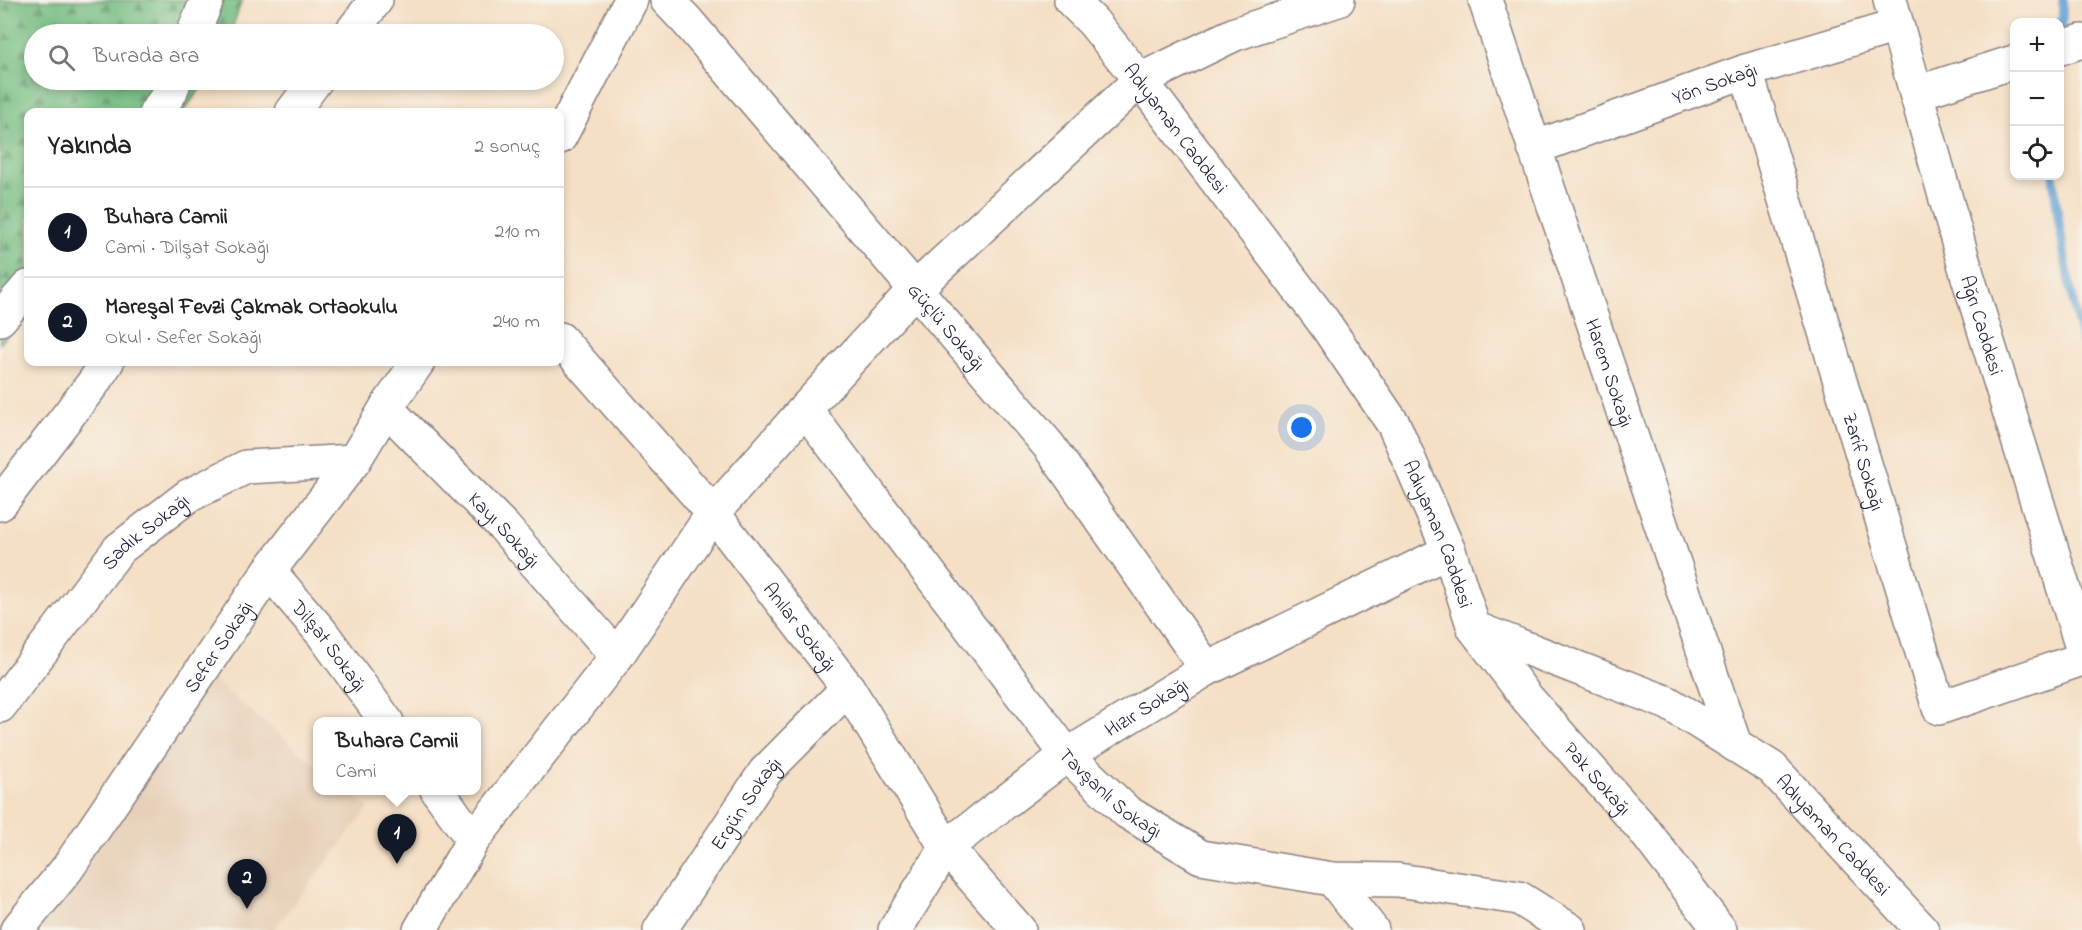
<!DOCTYPE html>
<html lang="tr">
<meta charset="utf-8">
<style>
body{margin:0;font-family:"Indie Flower",sans-serif;background:#f2f2f2;color:#222}
.controls{position:absolute;right:18px;top:18px;display:grid;overflow:hidden;border-radius:12px;box-shadow:0 3px 9px #0003}
.controls button{width:54px;height:54px;display:grid;place-items:center;padding:0;border:0;border-bottom:2px solid #e0e0e0;background:#fff;color:#222;font:30px sans-serif}
.you{position:absolute;left:1302px;top:428px;width:21px;height:21px;margin:-15px;border:4px solid #fff;border-radius:50%;background:#1a73e8;box-shadow:0 0 0 9px #1a73e833}
.badge{display:grid;place-items:center;width:39px;height:39px;border-radius:50%;background:#111827;color:#fff;font-size:20px;font-weight:700}
.pin{position:absolute;translate:-50% -50px;filter:drop-shadow(0 2px 3px #0008)}
.pin::after{content:'';position:absolute;top:32px;width:21px;height:18px;background:inherit;clip-path:polygon(0 0,100% 0,50% 100%)}
.popup{position:absolute;left:313px;top:717px;width:168px;height:78px;box-sizing:border-box;display:grid;place-content:center;border-radius:12px;background:#fff;filter:drop-shadow(0 2px 4px #0005);font-size:20px;white-space:nowrap;color:#767676}
.popup b{font-size:22px;color:#222}
.popup::after{content:'';position:absolute;left:50%;top:100%;margin-left:-12px;border:12px solid transparent;border-top-color:#fff}
.list{margin:0;padding:0;list-style:none}
h2{display:flex;justify-content:space-between;align-items:center;height:78px;margin:0;padding:0 24px;font-size:26px}
h2 small{font-size:20px;font-weight:400;color:#767676}
.list li{display:grid;grid-template-columns:39px 1fr auto;gap:18px;align-items:center;box-sizing:border-box;height:90px;padding:0 24px;border-top:2px solid #e0e0e0}
.list b{display:block;font-size:22px;white-space:nowrap}
.list p{margin:0;font-size:20px;white-space:nowrap;color:#767676}
.list em{font-size:20px;font-style:normal;color:#767676}
.icon{flex:none;width:33px;height:33px;fill:none;stroke:currentColor;stroke-width:2;stroke-linecap:round;stroke-linejoin:round}
.map{position:relative;flex:none;width:2082px;height:930px;overflow:hidden}
.search{position:absolute;background:#fff;box-shadow:0 3px 9px #0003;left:24px;top:24px;width:540px;height:66px;display:flex;align-items:center;gap:15px;box-sizing:border-box;padding:0 21px;border-radius:33px;color:#767676;font-size:22px}
.panel{position:absolute;background:#fff;box-shadow:0 3px 9px #0003;left:24px;top:108px;width:540px;height:258px;border-radius:12px}
.map>svg:first-child{display:block}
</style>
<div class="map">
<svg width="2082" height="930" viewBox="0 0 2082 930">
<defs>
<pattern id="forest-firs" width="22" height="20" patternUnits="userSpaceOnUse" patternTransform="scale(1.5)"><rect width="22" height="20" fill="#76bd83"/><path d="M5 1l3.5 6h-7zM16 11l3.5 6h-7z" fill="#60996c"/></pattern>
</defs>
<rect width="100%" height="100%" fill="#f7f3e8"/>
<filter id="ink" filterUnits="userSpaceOnUse"><feTurbulence type="fractalNoise" baseFrequency=".0167" numOctaves="2"/><feDisplacementMap in="SourceGraphic" scale="12" xChannelSelector="R" yChannelSelector="G"/><feConvolveMatrix kernelMatrix="1 2 1 2 8 2 1 2 1" color-interpolation-filters="sRGB"/></filter>
<filter id="wash" filterUnits="userSpaceOnUse"><feTurbulence type="fractalNoise" baseFrequency=".008" numOctaves="4" result="noise"/><feDisplacementMap in="SourceGraphic" scale="24" xChannelSelector="R" yChannelSelector="G"/><feGaussianBlur stdDeviation="1.35" result="paint"/><feColorMatrix in="noise" values="0 0 0 0 0 0 0 0 0 0 0 0 0 0 0 0 0 1.4 0 .05"/><feComposite in="paint" operator="in"/></filter>
<g filter="url(#wash)">
<rect width="100%" height="100%" fill="#f5dfc5"/>
<polygon fill="#e7cfb7" points="211,678 317,766 318,790 347,791 369,808 273,930 30,930"/>
<polygon fill="url(#forest-firs)" stroke="#4c705f" stroke-width="1.5" points="0,0 242,0 230,34 34,34 34,80 207,80 183,112 28,112 28,311 0,344"/>
<g fill="none" stroke-linecap="round" stroke-linejoin="round">
<g stroke="#5f9fd2" stroke-width="9">
<polyline points="2061,40 2063,0"/>
<path d="M2053 176C2059 231 2069 286 2082 340"/>
</g>
</g>
</g>
<g filter="url(#ink)">
<g fill="none" stroke-linecap="round" stroke-linejoin="round">
<g stroke="#8c8080" stroke-width="36">
<g id="minor">
<path id="s1" d="M667 0 687 21 1049 446 1207 669"/>
<path id="s2" d="M1071 0 1093 22 1140 80 1323 321 1394 425 1449 551 1474 628 1668 703 1772 768 1922 930"/>
<path id="s3" d="M1485 0 1735 745"/>
<polyline points="193,34 207,0"/>
<polyline points="350,34 376,0"/>
<polyline points="2060,48 2082,41"/>
<path id="s4" d="M1746 71 1939 708 2082 659"/>
<polyline points="1916,93 2014,62"/>
<polyline points="156,112 170,93 175,80"/>
<polyline points="292,112 316,80"/>
<polyline points="560,137 631,0"/>
<path id="s5" d="M1534 148 1746 71 1897 26"/>
<polyline points="0,319 28,287"/>
<path id="s6" d="M560 339 713 513 848 688 946 847 1019 930"/>
<path id="s7" d="M386 408 503 526 617 656"/>
<path id="s8" d="M805 409 1067 755 1127 812 1201 857 1332 879 1398 880 1519 898 1570 930"/>
<polyline points="0,504 94,382 107,362"/>
<path id="s9" d="M269 571 322 633 387 722"/>
<path id="s10" d="M1474 628 1527 698 1643 829 1720 930"/>
<path id="s11" d="M0 706 119 549 188 496 246 467 354 461"/>
<polyline points="437,790 473,840"/>
<polyline points="1332,879 1372,930"/>
<path id="s12" d="M17 930 67 869 269 571 354 461 386 408 418 362"/>
<polyline points="420,930 473,840 617,656 713,513 805,409 916,288 1140,80 1235,34 1338,0"/>
<path id="s13" d="M660 930 765 772 848 688"/>
<path id="s14" d="M895 930 946 847 1067 755 1207 669 1449 551"/>
</g>
</g>
<g stroke="#8c8080" stroke-width="36">
<g id="secondary">
<path id="s15" d="M1890 0 1967 274 2082 648"/>
</g>
</g>
<use href="#minor" stroke="#fff" stroke-width="33"/>
<use href="#secondary" stroke="#fff" stroke-width="33"/>
</g>
</g>
<g text-anchor="middle" stroke-width="6" stroke-linejoin="round" paint-order="stroke">
<g font-size="20" fill="#22223b" stroke="#f7f3e8">
<text dy="7" stroke="none"><textPath href="#s5" startOffset="192">Yön Sokağı</textPath></text>
<text dy="7" stroke="none"><textPath href="#s2" startOffset="166">Adıyaman Caddesi</textPath></text>
<text dy="7" stroke="none"><textPath href="#s15" startOffset="338">Ağrı Caddesi</textPath></text>
<text dy="7" stroke="none"><textPath href="#s1" startOffset="430">Güçlü Sokağı</textPath></text>
<text dy="7" stroke="none"><textPath href="#s3" startOffset="393">Harem Sokağı</textPath></text>
<text dy="7" stroke="none"><textPath href="#s4" startOffset="408">Zarif Sokağı</textPath></text>
<text dy="7" stroke="none"><textPath href="#s7" startOffset="170">Kayı Sokağı</textPath></text>
<text dy="7" stroke="none"><textPath href="#s11" startOffset="228">Sadık Sokağı</textPath></text>
<text dy="7" stroke="none"><textPath href="#s2" startOffset="652">Adıyaman Caddesi</textPath></text>
<text dy="7" stroke="none"><textPath href="#s6" startOffset="375">Anılar Sokağı</textPath></text>
<text dy="7" stroke="none"><textPath href="#s9" startOffset="96">Dilşat Sokağı</textPath></text>
<text dy="7" stroke="none"><textPath href="#s12" startOffset="348">Sefer Sokağı</textPath></text>
<text dy="7" stroke="none"><textPath href="#s14" startOffset="342">Hızır Sokağı</textPath></text>
<text dy="7" stroke="none"><textPath href="#s10" startOffset="195">Pak Sokağı</textPath></text>
<text dy="7" stroke="none"><textPath href="#s8" startOffset="492">Tavşanlı Sokağı</textPath></text>
<text dy="7" stroke="none"><textPath href="#s13" startOffset="153">Ergün Sokağı</textPath></text>
<text dy="7" stroke="none"><textPath href="#s2" startOffset="1174">Adıyaman Caddesi</textPath></text>
</g>
</g>
</svg>
<div class="controls">
<button>+</button>
<button>−</button>
<button><svg class="icon" aria-label="locate" viewBox="0 0 24 24"><circle cx="12" cy="12" r="6"/><path d="M12 2v4M12 18v4M2 12h4M18 12h4"/></svg></button>
</div>
<div class="you"></div>
<div class="pin badge" style="left:397px;top:864px">1</div>
<div class="popup"><b>Buhara Camii</b>Cami</div>
<div class="pin badge" style="left:247px;top:909px">2</div>
<div class="search"><svg class="icon" aria-label="search" viewBox="0 0 24 24"><circle cx="10" cy="10" r="6"/><path d="M15 15l6 6"/></svg>Burada ara</div>
<section class="panel">
<h2>Yakında<small>2 sonuç</small></h2>
<ul class="list">
<li><span class="badge">1</span><div><b>Buhara Camii</b><p>Cami · Dilşat Sokağı</p></div><em>210 m</em></li>
<li><span class="badge">2</span><div><b>Mareşal Fevzi Çakmak Ortaokulu</b><p>Okul · Sefer Sokağı</p></div><em>240 m</em></li>
</ul>
</section>
</div>
